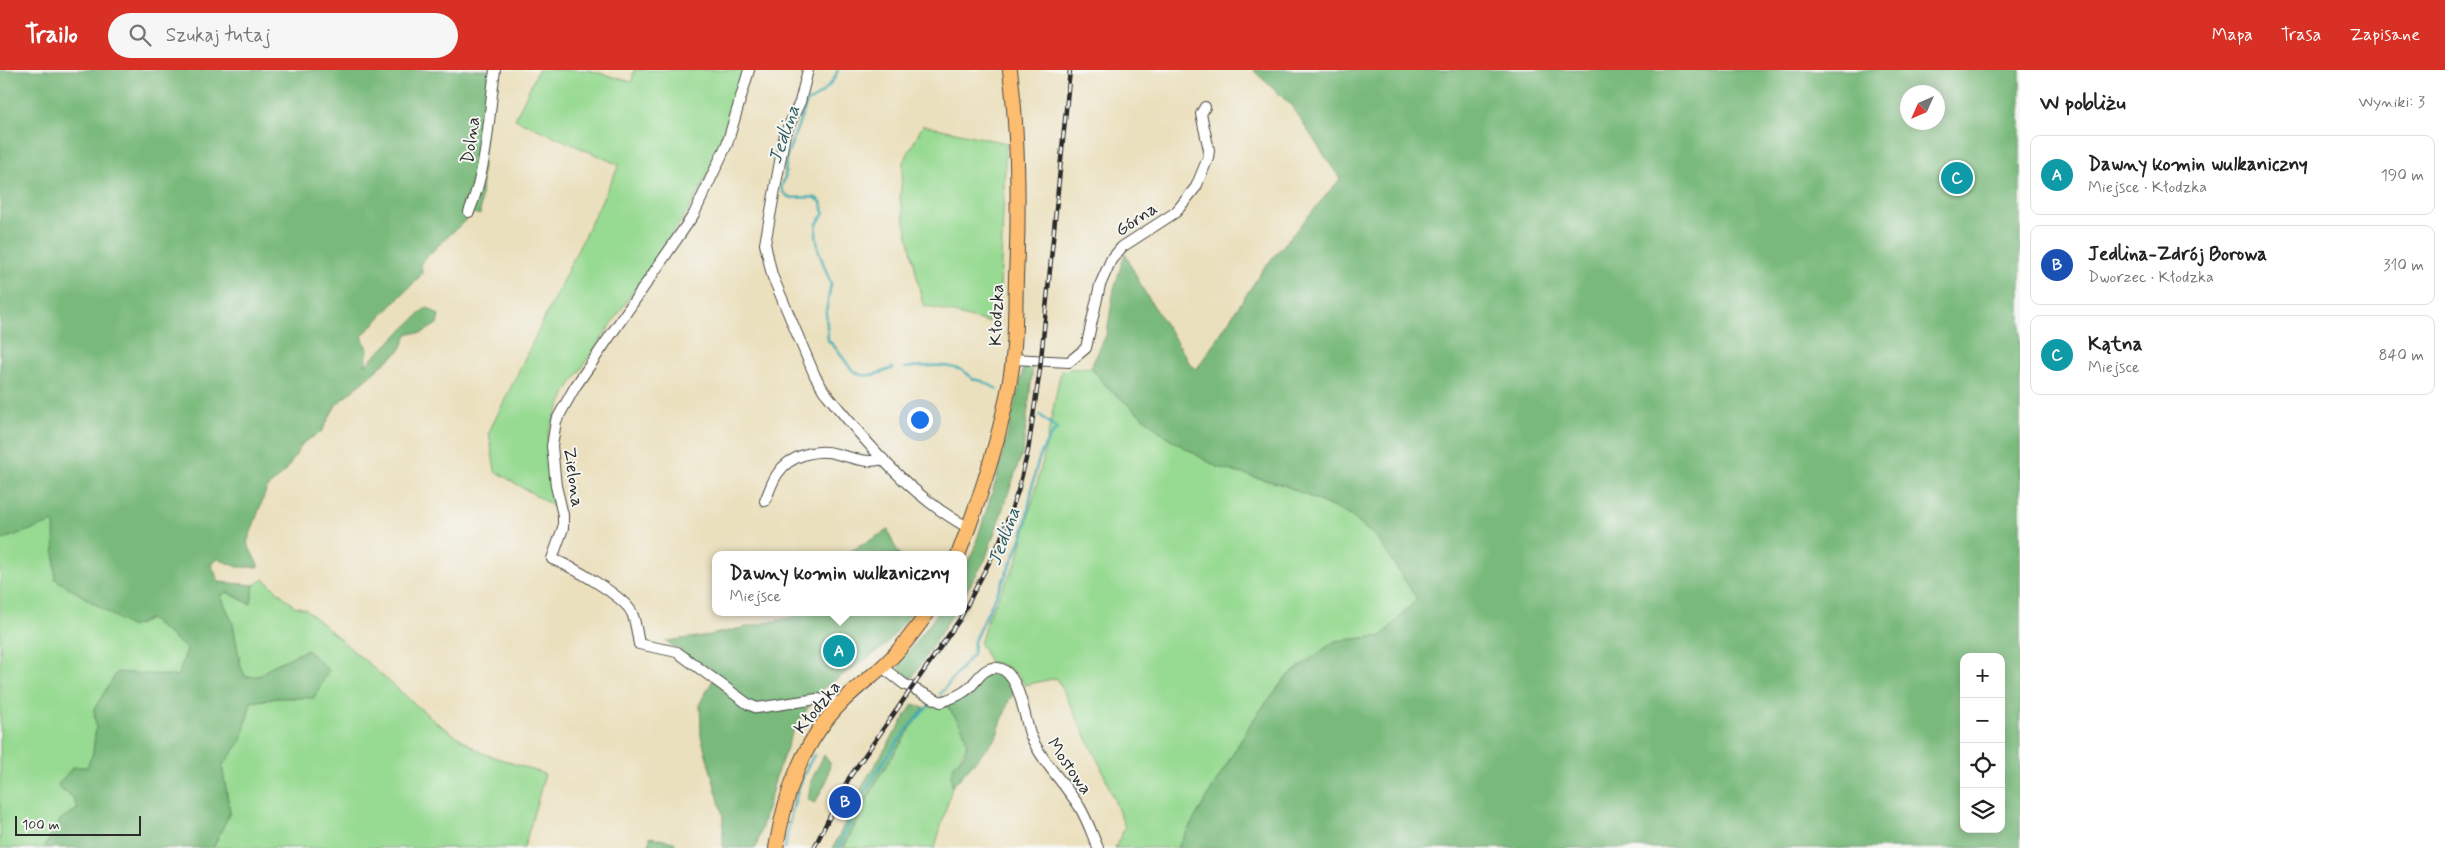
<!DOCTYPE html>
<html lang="pl">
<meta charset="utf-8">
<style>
body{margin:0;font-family:Mynerve,sans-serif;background:#f6f6f6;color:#222}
.controls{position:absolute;right:15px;bottom:15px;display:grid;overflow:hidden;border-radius:10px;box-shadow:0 2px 12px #0003}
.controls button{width:45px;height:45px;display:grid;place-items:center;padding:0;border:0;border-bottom:1px solid #e0e0e0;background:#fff;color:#222;font:25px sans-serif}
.compass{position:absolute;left:1900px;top:15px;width:45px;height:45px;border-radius:50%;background:#fff;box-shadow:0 2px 12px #0003;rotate:225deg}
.scale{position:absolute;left:15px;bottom:12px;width:126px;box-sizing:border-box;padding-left:5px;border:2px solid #2b2b2b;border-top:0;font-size:14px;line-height:18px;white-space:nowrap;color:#2b2b2b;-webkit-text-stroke:4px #f6f6f2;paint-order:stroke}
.you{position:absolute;left:919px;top:349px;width:18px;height:18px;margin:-12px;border:4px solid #fff;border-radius:50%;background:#1a73e8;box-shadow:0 0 0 8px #1a73e833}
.badge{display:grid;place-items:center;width:32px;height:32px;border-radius:50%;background:#d93025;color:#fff;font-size:16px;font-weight:700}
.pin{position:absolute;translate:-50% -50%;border:2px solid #fff;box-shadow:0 1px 5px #0006}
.popup{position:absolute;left:712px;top:481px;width:255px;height:65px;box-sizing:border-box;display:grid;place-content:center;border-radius:10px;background:#fff;filter:drop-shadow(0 1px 4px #0005);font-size:16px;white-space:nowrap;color:#767676}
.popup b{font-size:19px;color:#222}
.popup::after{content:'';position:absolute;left:50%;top:100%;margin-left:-10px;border:10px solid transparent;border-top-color:#fff}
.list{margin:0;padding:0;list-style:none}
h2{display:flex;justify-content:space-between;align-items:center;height:65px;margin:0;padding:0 20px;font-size:21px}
h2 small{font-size:16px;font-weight:400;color:#767676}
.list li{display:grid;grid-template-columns:32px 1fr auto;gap:15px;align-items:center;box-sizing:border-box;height:80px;margin:0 10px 10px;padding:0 10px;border:1px solid #e0e0e0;border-radius:10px}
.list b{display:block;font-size:19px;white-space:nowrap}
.list p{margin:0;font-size:16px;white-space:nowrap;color:#767676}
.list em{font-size:16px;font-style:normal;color:#767676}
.icon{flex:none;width:28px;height:28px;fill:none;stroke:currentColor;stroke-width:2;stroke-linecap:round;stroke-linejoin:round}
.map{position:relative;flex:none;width:2020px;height:778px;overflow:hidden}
header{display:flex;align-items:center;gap:30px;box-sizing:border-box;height:70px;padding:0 25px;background:#d93025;color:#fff}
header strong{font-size:24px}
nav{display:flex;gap:28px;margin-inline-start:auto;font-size:18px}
.search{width:350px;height:45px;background:#f6f6f6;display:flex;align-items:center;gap:12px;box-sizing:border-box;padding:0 18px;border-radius:28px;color:#767676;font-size:19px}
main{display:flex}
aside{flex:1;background:#fff}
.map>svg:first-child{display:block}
</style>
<header>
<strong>Trailo</strong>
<div class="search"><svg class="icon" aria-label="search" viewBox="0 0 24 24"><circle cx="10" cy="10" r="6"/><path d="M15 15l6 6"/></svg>Szukaj tutaj</div>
<nav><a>Mapa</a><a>Trasa</a><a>Zapisane</a></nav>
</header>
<main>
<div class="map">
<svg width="2020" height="778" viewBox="0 0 2020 778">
<rect width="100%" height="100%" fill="#f6f6f2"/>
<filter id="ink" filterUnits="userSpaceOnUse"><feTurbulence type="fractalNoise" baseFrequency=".02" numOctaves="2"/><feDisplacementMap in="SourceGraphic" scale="10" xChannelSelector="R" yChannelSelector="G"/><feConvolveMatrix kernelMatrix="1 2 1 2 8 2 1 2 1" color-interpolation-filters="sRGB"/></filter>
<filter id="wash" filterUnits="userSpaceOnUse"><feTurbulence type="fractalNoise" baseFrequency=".0096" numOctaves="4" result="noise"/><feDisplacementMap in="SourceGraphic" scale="20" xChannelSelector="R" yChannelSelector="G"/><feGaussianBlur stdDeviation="1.12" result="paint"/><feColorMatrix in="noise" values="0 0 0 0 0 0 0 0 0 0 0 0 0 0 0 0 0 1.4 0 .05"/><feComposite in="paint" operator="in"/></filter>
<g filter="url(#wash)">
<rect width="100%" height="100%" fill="#ebe0bd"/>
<g fill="#97da92" stroke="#61825e">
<polygon points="538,0 588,0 632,12 634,0 744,0 724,71 693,133 567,320 548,363 548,400 555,437 495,401 489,362 619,95 515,49"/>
<polygon points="923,55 1006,73 1000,216 988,252 923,235 900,129 903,93"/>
<path d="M1091 297 1106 316 1164 365 1217 397 1284 415 1349 445 1377 468 1417 529 1382 566 1335 571 1286 607 1253 650 1177 778H1115L1125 757 1101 697 1057 608 1025 615C1016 601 1007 595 990 592L980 574 988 547 1017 491 1042 394 1061 300Z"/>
<polygon points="54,451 138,555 150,549 187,579 178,606 117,603 94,639 96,657 93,683 87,697 60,719 73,727 78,739 61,749 44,778 0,778 0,470"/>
<polygon points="264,509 294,536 305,539 437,653 482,683 545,704 524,778 213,778 230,742 222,696 241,672 251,632 277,628 307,580 272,596 259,606 246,607 241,598 233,554 221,526 226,522 250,534 254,515"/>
<polygon points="946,635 963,657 966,664 966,677 951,705 952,717 935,778 844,778 878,708 924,638"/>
</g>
<g fill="#79ba7c" stroke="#527254" fill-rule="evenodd">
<polygon points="0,0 492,0 485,52 480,145 473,143 421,192 422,204 362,266 368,281 365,295 427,237 439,245 437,254 422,263 408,263 401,279 336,335 322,361 302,374 286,401 267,418 247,473 259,497 238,497 218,489 211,494 219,512 254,515 251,534 227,522 221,526 233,554 241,598 246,607 259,606 272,596 307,580 329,600 314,628 277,628 251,632 241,672 222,696 230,742 213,778 44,778 61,749 78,739 73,727 60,719 58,714 73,697 87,697 93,683 96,657 94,639 117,602 178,606 187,579 150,549 131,557 55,509 54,452 0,470"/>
<path d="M1253 0H2020V778H1177L1253 650 1286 607 1335 571 1382 566 1417 529 1377 468 1350 445 1284 415 1217 397 1164 365 1106 316 1091 297 1107 263 1114 219 1125 183 1141 216 1191 295 1197 299 1264 198 1340 109 1291 35ZM1908 22H1938V52H1908ZM1964 587H2001V759H1964Z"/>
<polygon points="1024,297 1033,297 1023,381 985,490 963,527 963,500 973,482 996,410"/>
<polygon points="888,460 893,473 900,485 844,485"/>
<polygon points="791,542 912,542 885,576 822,619 796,654 777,703 756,778 723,778 723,746 701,666 700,633 716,605 666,571 705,566 793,547"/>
<polygon points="939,542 954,542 911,609 897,596"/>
<path d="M998 598 1016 621 1009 630 996 668 952 717 951 705 955 693C981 677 958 651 946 635L989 603Z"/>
<polygon points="913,634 924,638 878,708 843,778 833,778 865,711"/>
<polygon points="824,685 830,693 827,710 815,733 808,730 811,711"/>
<polygon points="650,767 674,772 677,778 649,778"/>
</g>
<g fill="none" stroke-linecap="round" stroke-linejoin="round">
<g stroke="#3aabb5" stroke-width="2.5">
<path d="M838 0C833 14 821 26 807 32L786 88 785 108 781 118C788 135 804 124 816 128L821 132 824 143 817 154 816 165 819 182 831 214 826 242 828 270C854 294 847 318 893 298"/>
<path d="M905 298C923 296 961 291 972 309L982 311 997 319"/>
<path d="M940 624 973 584 974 571C990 535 1011 500 1023 463 1033 429 1031 384 1057 359L1040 345"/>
<path d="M785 778C790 745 797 713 814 685"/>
<path d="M839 778C859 725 890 676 929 635"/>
</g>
</g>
</g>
<g filter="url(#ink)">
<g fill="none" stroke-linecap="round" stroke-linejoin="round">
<g stroke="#484641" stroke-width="12">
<g id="minor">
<path d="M749 0 727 74 694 144 575 317 556 351 552 376 556 416 563 445V458L552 489C571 496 624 526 632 543 636 553 637 564 639 574L677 582 748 634 757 638 817 629 841 633"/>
<path d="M808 0 800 32 785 64 765 174 772 205 815 306 824 321C866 372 909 426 969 458"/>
<path d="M469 142C488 95 488 50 495 0"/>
<polyline points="1013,289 1069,292 1086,278 1100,215 1111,190 1122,177 1176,142 1196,117 1208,88 1209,80 1201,44 1205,37"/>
<path d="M765 431C769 422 772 411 778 403 790 385 818 378 837 384 853 388 867 394 883 389"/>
<path d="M882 597 904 614 941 632C949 629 957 627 965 621 977 614 981 596 998 598 1019 601 1024 646 1030 664 1040 689 1064 713 1079 736 1087 749 1092 764 1098 778"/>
</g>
</g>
<g stroke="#484641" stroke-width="16">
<g id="major">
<path d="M958 485C980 429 1000 369 1010 310 1016 277 1015 242 1016 208 1019 138 1019 70 1010 0"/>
<path d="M776 778C786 721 802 672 843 631 855 619 868 609 881 598 899 582 914 562 928 542"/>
</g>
</g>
<use href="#minor" stroke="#fff" stroke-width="10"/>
<use href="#major" stroke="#fcbd6f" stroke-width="14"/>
<g stroke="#2b2b2b" stroke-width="4.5">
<polyline id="rail" points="814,778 849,708 960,549 1000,471 1018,421 1028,381 1040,299 1070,0"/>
</g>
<use href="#rail" stroke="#f6f6f2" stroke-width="2.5" stroke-dasharray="8" stroke-linecap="butt"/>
</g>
</g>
<g text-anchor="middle" stroke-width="4" stroke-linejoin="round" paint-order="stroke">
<g font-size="18" fill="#2b2b2b" stroke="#f6f6f2">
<text transform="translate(470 70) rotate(-82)" y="6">Dolna</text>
<text transform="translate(1136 149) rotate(-34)" y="6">Górna</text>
<text transform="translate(996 245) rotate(-88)" y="6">Kłodzka</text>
<text transform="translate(574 407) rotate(82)" y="6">Zielona</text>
<text transform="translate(817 637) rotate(-51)" y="6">Kłodzka</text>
<text transform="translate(1070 696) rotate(55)" y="6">Mostowa</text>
</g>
<g font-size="19" font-style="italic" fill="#315e62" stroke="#f6f6f2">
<text transform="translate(783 64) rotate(-71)" y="7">Jedlina</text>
<text transform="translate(1003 466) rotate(-70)" y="7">Jedlina</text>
</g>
</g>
</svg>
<div class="controls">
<button>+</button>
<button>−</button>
<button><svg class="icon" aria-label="locate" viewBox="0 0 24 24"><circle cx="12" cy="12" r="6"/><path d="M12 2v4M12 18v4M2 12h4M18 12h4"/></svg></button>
<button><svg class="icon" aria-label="layers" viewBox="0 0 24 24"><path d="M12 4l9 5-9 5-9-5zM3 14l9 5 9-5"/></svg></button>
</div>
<svg class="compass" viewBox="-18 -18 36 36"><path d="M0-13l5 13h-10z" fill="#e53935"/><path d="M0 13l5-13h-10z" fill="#767676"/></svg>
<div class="scale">100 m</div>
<div class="you"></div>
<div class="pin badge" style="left:839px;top:581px;background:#0f9aa8">A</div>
<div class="popup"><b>Dawny komin wulkaniczny</b>Miejsce</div>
<div class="pin badge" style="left:845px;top:732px;background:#1a4fb4">B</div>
<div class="pin badge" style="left:1957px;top:108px;background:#0f9aa8">C</div>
</div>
<aside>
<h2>W pobliżu<small>Wyniki: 3</small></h2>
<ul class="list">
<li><span class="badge" style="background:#0f9aa8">A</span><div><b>Dawny komin wulkaniczny</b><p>Miejsce · Kłodzka</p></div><em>190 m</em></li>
<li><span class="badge" style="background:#1a4fb4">B</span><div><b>Jedlina-Zdrój Borowa</b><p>Dworzec · Kłodzka</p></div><em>310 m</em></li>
<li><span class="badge" style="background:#0f9aa8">C</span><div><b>Kątna</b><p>Miejsce</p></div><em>840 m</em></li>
</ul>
</aside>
</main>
